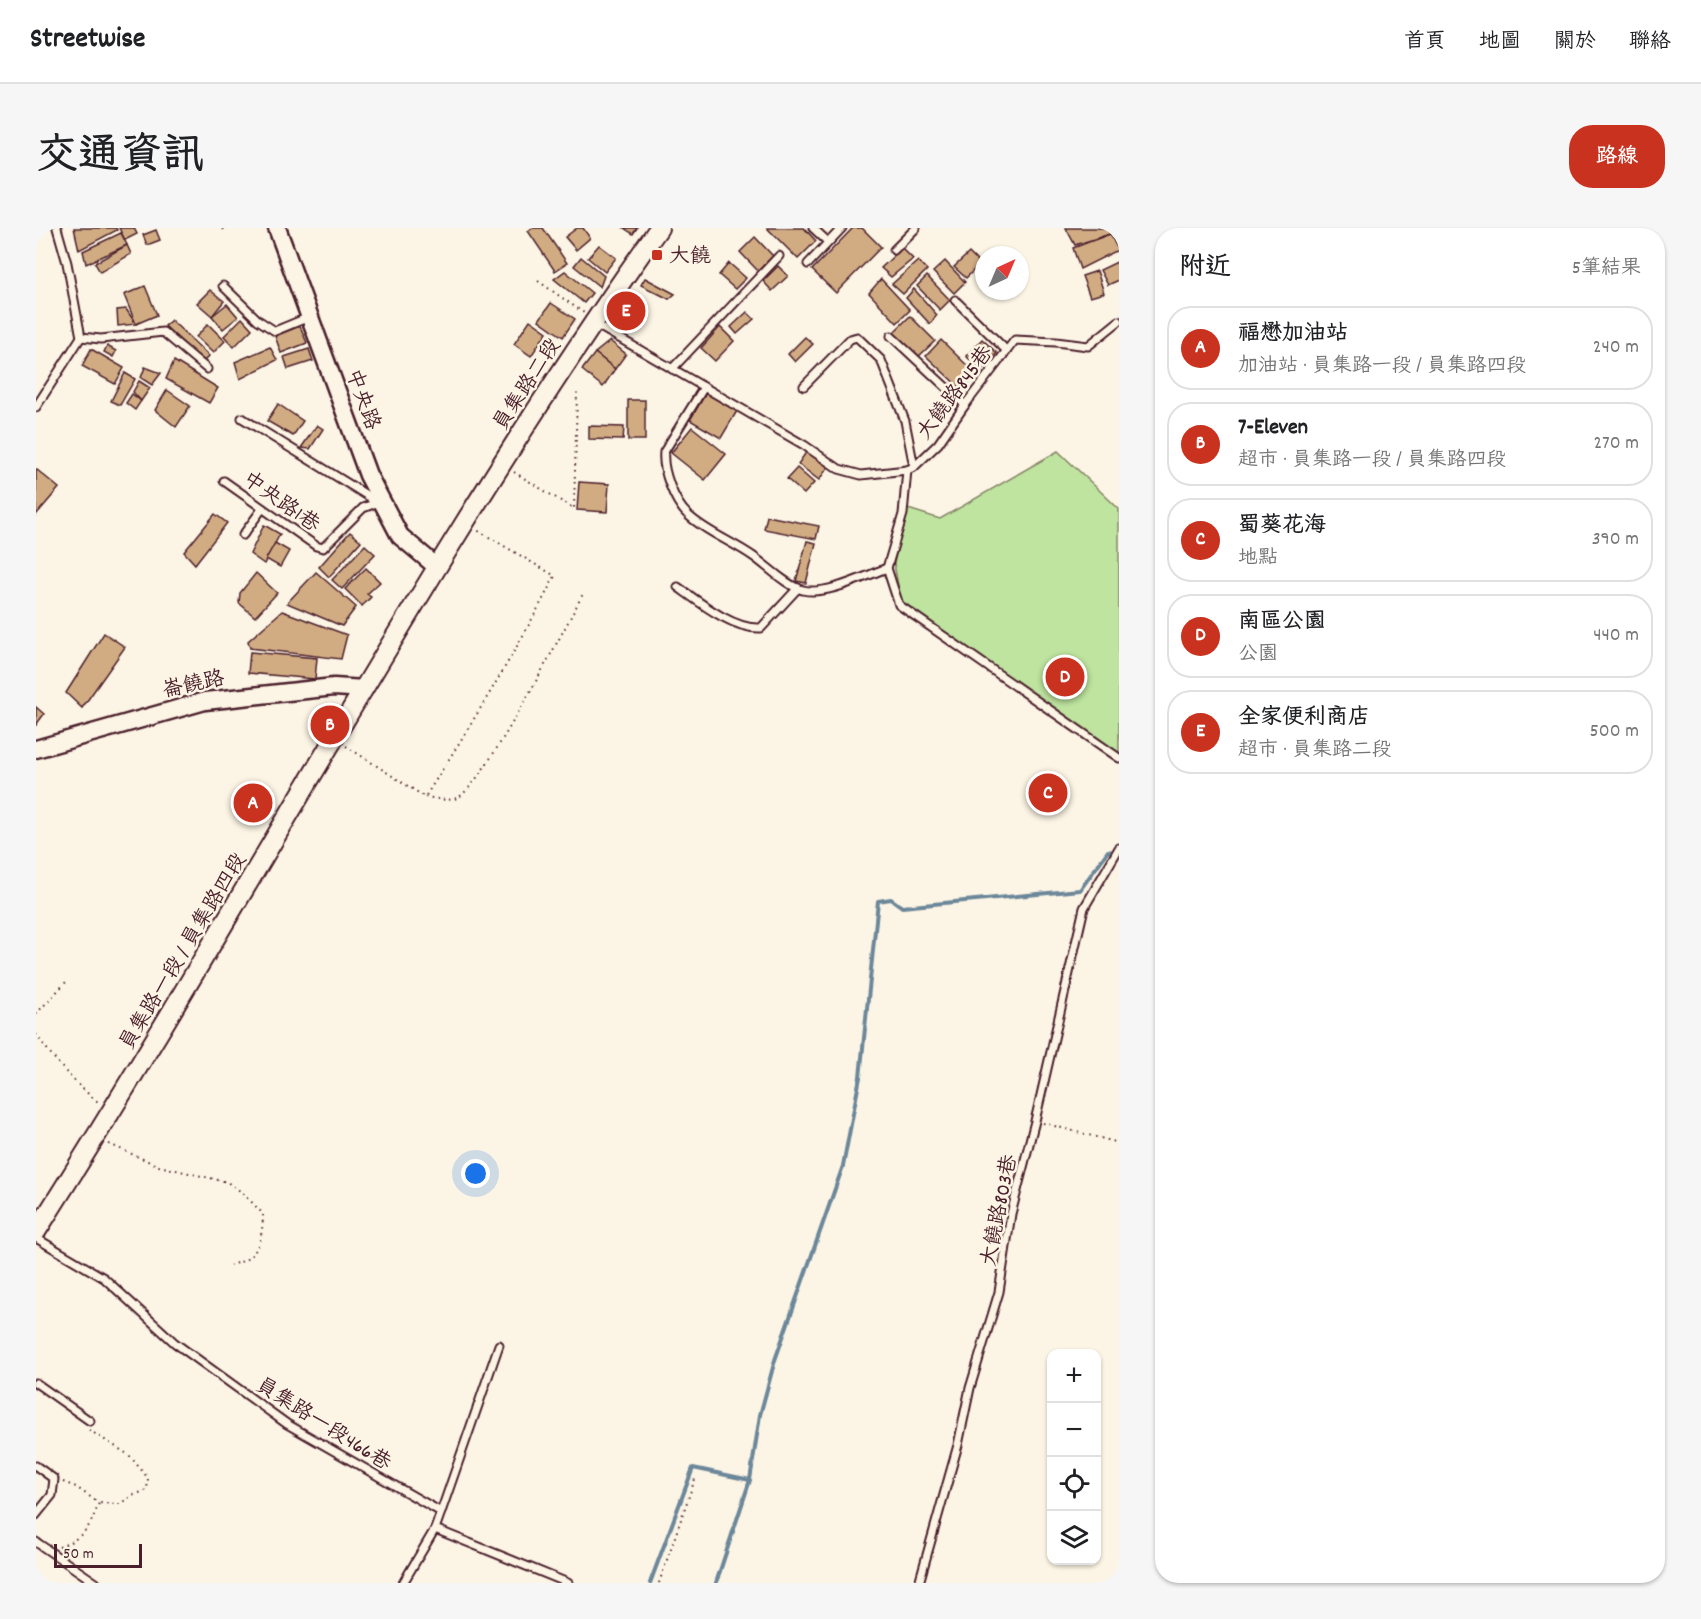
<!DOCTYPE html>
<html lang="zh-TW">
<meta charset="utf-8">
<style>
body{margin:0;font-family:Dekko,"LXGW WenKai TC",sans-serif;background:#f6f6f6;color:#202124}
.controls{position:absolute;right:18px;bottom:18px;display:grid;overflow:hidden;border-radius:12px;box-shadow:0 2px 4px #0004}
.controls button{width:54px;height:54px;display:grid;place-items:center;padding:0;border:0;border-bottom:2px solid #e0e0e0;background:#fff;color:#202124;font:30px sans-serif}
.compass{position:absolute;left:939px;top:18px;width:54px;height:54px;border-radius:50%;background:#fff;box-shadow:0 2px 4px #0004;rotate:44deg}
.scale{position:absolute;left:18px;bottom:15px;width:88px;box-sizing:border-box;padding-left:6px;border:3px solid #4a1f2b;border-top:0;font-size:16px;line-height:21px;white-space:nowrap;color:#4a1f2b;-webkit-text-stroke:4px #fcf5e5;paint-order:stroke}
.you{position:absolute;left:440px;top:946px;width:21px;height:21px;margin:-15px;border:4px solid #fff;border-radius:50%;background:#1a73e8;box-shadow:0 0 0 9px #1a73e833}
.badge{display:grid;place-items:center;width:39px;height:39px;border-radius:50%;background:#c8321e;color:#fff;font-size:20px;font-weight:700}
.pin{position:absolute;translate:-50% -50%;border:3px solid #fff;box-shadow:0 2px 6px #0006}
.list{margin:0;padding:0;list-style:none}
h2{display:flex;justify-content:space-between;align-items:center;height:78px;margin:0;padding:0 24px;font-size:26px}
h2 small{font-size:20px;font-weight:400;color:#757577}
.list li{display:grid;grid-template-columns:39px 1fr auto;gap:18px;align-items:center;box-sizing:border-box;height:84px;margin:0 12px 12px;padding:0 12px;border:2px solid #e0e0e0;border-radius:24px}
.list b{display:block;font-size:22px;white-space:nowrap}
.list p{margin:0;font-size:20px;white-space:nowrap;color:#757577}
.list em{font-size:20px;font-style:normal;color:#757577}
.icon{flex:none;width:33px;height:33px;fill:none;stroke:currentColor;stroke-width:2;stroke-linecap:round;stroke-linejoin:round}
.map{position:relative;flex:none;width:1083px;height:1355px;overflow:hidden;border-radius:24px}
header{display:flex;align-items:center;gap:36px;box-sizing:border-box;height:84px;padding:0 30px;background:#fff;border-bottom:2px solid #e0e0e0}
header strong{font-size:28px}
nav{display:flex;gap:33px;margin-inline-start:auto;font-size:21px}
.intro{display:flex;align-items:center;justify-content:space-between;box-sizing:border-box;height:144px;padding:0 36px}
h1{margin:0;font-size:42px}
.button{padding:15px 27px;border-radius:24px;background:#c8321e;color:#fff;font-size:21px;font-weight:700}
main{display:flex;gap:36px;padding:0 36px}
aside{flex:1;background:#fff;border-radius:24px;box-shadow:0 2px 4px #0004}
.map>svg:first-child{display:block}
</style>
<header>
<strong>Streetwise</strong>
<nav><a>首頁</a><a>地圖</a><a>關於</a><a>聯絡</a></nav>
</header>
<div class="intro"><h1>交通資訊</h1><a class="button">路線</a></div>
<main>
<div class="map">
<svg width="1083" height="1355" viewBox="0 0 1083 1355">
<rect width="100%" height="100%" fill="#fcf5e5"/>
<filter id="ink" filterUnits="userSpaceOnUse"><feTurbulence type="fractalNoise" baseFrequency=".0167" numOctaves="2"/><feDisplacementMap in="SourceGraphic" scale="12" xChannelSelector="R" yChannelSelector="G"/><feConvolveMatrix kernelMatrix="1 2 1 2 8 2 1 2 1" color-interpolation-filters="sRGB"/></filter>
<g filter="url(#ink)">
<polygon fill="#bee49f" stroke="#848265" stroke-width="1.5" points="1022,223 1083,281 1083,525 865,373 858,336 869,280 904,291"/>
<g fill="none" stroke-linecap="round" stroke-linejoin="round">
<g stroke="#6c879a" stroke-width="4">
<polyline points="614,1355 657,1240 714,1252 724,1187 739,1132 807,938 824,849 842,673 855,671 866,679 1044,662 1072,623 1080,625"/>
<polyline points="680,1355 714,1252"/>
</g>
</g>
<g fill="#d1ac83" stroke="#4a1f2b" stroke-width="1.5">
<polygon points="38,0 80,0 81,2 43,22"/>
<polygon points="83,0 98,0 101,6 89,12"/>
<polygon points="497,0 507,0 531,35 519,43 492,3"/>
<polygon points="541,0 547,0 554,10 540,22 529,9"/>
<polygon points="588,0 601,0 597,6"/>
<polygon points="731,0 768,0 780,13 762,31"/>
<polygon points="817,0 826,0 845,19 800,65 776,42"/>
<polygon points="1030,0 1072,0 1074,6 1039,17"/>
<polygon points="120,2 124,12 111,17 107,7"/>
<polygon points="85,5 91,17 50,36 47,23"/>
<polygon points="1074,6 1082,22 1044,41 1037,20"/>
<polygon points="719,9 737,28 722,43 704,24"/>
<polygon points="91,17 95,26 64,44 59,35"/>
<polygon points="563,17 580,30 569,44 552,30"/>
<polygon points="866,20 877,31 855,49 845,40"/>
<polygon points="933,25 944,36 930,50 918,39"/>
<polygon points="545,29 568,48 564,59 538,38"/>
<polygon points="882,33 891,42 867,66 856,56"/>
<polygon points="909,33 929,54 918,65 897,44"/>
<polygon points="1083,33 1083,52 1072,57 1064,42"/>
<polygon points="693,35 710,50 699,61 683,47"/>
<polygon points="742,38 752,48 736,63 727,53"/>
<polygon points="529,43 556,65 548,75 518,51"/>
<polygon points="1061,43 1068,65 1054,69 1046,48"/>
<polygon points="891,48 914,72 904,82 881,58"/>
<polygon points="609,50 639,66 633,71 605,57"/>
<polygon points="845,51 874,82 861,95 833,65"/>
<polygon points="109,58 121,87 100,96 88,67"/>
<polygon points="878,61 901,87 894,96 870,70"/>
<polygon points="174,62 188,73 176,88 161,75"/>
<polygon points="515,75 539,91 527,109 503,92"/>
<polygon points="191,76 202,89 187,101 176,88"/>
<polygon points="90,81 100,96 82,98 81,82"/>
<polygon points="711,84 718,91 701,106 695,99"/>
<polygon points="874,88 899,113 882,129 857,105"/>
<polygon points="206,90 216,101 198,119 188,108"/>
<polygon points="135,92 173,128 167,134 129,98"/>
<polygon points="494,92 511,104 495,128 478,116"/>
<polygon points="172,96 189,113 177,125 160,109"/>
<polygon points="264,98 271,115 245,125 239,108"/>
<polygon points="684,99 698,113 679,133 665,120"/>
<polygon points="769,109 777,116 759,134 752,126"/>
<polygon points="946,111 961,125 945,142 930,128"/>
<polygon points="905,112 940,146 926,162 890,128"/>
<polygon points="574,113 590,126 579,141 559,125"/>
<polygon points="71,118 80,123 77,129 68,124"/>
<polygon points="234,119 241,132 204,151 199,134"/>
<polygon points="55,121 88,140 79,156 46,138"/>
<polygon points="273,121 277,133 252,141 248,129"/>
<polygon points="559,125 579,141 567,159 546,142"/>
<polygon points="138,133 182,160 173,175 130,151"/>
<polygon points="109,139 125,145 116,157 105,150"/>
<polygon points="89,145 99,151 84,177 75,173"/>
<polygon points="103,153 114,160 105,173 97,164"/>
<polygon points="131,162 154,178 140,199 119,182"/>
<polygon points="670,165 701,183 685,210 654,192"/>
<polygon points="96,166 105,173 99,182 90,175"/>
<rect x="592" y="172" width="17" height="40"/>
<polygon points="242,176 267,193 257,208 231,193"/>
<polygon points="281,197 287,201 274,221 265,220"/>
<polygon points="553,198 588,199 587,212 553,211"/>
<polygon points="656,199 690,226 669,252 635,225"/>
<polygon points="771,223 793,238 783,252 762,236"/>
<polygon points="761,240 778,255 768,266 751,251"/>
<polygon points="0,241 23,260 0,287"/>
<polygon points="543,254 573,256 571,284 541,282"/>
<polygon points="179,286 191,295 159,336 148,324"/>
<polygon points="731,288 783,298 780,311 728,301"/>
<polygon points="228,297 244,306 228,336 214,326"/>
<polygon points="314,304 325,313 293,349 283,339"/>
<polygon points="771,313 780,315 770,355 760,353"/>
<polygon points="239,315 253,323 244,339 230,331"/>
<polygon points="329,317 339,326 306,361 296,352"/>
<polygon points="330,340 344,354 331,366 335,369 326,378 309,361"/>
<polygon points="280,344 320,379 306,398 251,375"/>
<polygon points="220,345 241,365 219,389 203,375 204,365"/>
<polygon points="246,383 311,407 305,431 214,420 212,413"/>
<polygon points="68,405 89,419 46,480 30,465"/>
<polygon points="214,424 281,430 279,451 212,445"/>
<polygon points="0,479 8,486 0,497"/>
</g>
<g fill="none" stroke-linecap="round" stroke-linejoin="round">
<g stroke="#4a1f2b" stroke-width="11">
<g id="service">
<polyline points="777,0 792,14"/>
<polyline points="858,22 880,0"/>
<polyline points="772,36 806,0"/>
<polyline points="187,58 222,92 239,103 273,89"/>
<polyline points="919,72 970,122"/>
<polyline points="559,96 768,217 803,241 825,247 871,242 878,239 902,216 929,177 979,112 1020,114 1052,118 1083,93"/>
<polyline points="855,108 929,177"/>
<polyline points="45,109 65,111 127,104 171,141"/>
<polyline points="636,141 743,28"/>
<polyline points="768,158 814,111 821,109 845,132 869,193 878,239"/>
<path d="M668 159 628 224C626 242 638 274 652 287 670 304 697 314 718 329 731 338 752 359 767 362 790 368 829 348 851 340"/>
<polyline points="0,179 45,109 31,35 21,0"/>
<polyline points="206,190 332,268 339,275"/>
<polyline points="871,242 867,286 851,340 863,377 1083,530"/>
<polyline points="188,253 280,318 287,320 327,280 345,273"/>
<polyline points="207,307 226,281"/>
<path d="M642 359C663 374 698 402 725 400L762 360"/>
<polyline points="0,1010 68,1050 139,1115 251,1196 405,1284 399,1301 532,1355"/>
<polyline points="0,1155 54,1193"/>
<polyline points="0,1238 18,1251 16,1267 0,1287"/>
<polyline points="405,1284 463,1117"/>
<polyline points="0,1314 60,1355"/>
<polyline points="367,1355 399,1301"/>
<polyline points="883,1355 922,1217 934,1160 963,1064 975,986 999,893 1048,680 1083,620"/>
</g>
</g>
<g stroke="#4a1f2b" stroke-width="21">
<g id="tertiary">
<polyline points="241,0 332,247 364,308 401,339"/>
<polyline points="0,521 169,473 298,459 328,461"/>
</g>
</g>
<g stroke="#4a1f2b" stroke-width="22">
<path id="secondary" d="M0 1004C211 672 395 322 623 0"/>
</g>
<g stroke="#4a1f2b" stroke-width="2" stroke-dasharray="1.5 4.5" stroke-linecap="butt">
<polyline points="186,2 188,0"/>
<polyline points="502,53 548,85"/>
<polyline points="478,244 538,281 541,165"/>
<path d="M310 518 389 569C435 497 480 424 519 348L441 302"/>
<path d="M389 569C399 570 411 574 421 570 447 559 529 399 547 366"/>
<polyline points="0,786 31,753"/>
<path d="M0 806C20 834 35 852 62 874"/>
<polyline points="1007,895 1083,915"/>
<path d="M73 916 123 938 191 954 207 965 227 986C227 999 225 1022 212 1030 207 1034 200 1035 194 1037"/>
<polyline points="53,1202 93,1227 112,1250 111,1262 95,1268 84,1276 63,1275"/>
<polyline points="27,1254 40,1259 63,1275"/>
<path d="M23 1319C49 1309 54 1299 63 1275"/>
<polyline points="623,1355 660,1248"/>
</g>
<use href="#service" stroke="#fcf5e5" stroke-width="7"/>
<use href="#tertiary" stroke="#fcf5e5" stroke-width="16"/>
<use href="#secondary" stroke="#fcf5e5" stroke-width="18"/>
</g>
</g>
<rect fill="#c8321e" stroke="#fcf5e5" stroke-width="2" x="615" y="21" width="12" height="12" rx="3"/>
<g text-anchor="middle" stroke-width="5" stroke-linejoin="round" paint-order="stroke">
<g font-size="21" fill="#4a1f2b" stroke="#fcf5e5" text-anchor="start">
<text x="633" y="34">大饒</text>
</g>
<g font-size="21" fill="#4a1f2b" stroke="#fcf5e5">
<text transform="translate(490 156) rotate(-57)" y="7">員集路二段</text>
<text transform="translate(918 164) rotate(-53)" y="7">大饒路845巷</text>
<text transform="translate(328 171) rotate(70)" y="7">中央路</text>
<text transform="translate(246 273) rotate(35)" y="7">中央路1巷</text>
<text transform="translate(157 455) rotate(-12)" y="7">崙饒路</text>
<text transform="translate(146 723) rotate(-59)" y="7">員集路一段 / 員集路四段</text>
<text transform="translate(962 982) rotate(-79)" y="7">大饒路803巷</text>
<text transform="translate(288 1195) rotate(32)" y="7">員集路一段466巷</text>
</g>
</g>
</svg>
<div class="controls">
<button>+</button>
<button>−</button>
<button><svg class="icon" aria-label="locate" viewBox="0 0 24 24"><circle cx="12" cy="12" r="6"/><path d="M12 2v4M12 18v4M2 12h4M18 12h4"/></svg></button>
<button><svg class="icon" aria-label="layers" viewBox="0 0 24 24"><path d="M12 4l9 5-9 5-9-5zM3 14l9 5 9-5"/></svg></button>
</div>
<svg class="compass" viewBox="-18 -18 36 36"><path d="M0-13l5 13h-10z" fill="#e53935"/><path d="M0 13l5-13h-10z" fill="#757577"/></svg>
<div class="scale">50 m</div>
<div class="you"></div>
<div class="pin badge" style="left:217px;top:575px">A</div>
<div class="pin badge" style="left:294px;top:497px">B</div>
<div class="pin badge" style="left:1012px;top:565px">C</div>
<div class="pin badge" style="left:1029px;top:449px">D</div>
<div class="pin badge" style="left:590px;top:83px">E</div>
</div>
<aside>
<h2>附近<small>5筆結果</small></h2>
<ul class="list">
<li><span class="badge">A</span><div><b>福懋加油站</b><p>加油站 · 員集路一段 / 員集路四段</p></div><em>240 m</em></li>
<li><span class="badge">B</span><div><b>7-Eleven</b><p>超市 · 員集路一段 / 員集路四段</p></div><em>270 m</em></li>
<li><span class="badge">C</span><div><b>蜀葵花海</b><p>地點</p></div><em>390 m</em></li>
<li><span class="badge">D</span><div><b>南區公園</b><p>公園</p></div><em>440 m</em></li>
<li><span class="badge">E</span><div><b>全家便利商店</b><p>超市 · 員集路二段</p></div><em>500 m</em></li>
</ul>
</aside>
</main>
